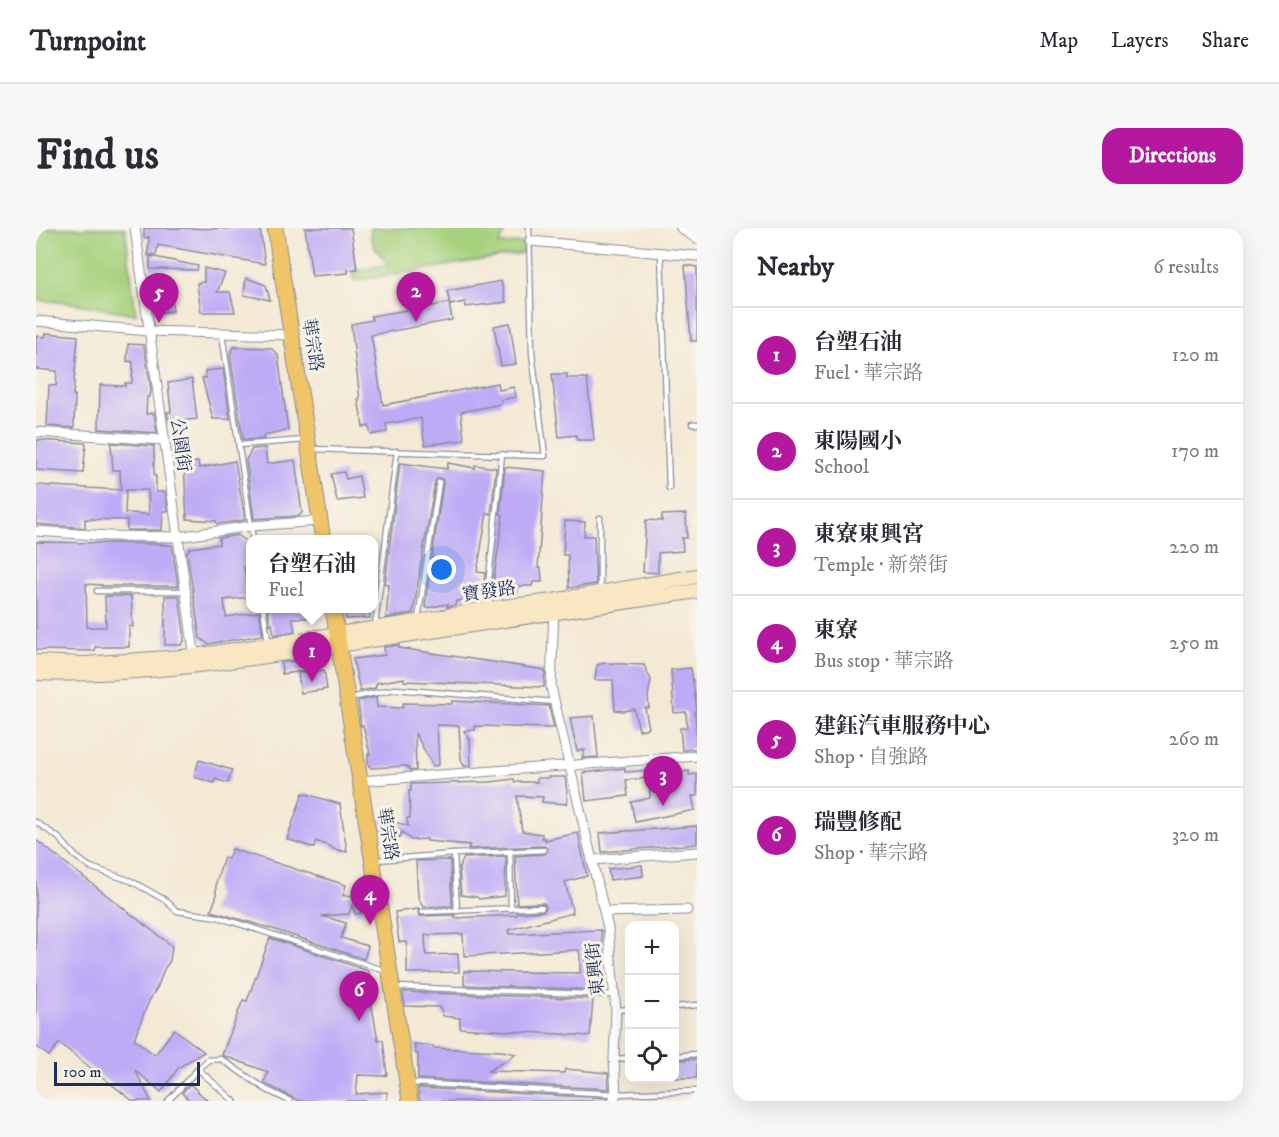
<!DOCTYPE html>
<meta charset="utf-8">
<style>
body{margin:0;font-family:"IM FELL DW Pica","Noto Serif TC",serif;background:#f7f7f7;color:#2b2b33}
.controls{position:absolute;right:18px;bottom:18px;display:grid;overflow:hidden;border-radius:12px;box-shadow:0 6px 24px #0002}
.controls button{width:54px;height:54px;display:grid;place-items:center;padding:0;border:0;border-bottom:2px solid #e1e1e2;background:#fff;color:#2b2b33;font:30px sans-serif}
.scale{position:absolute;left:18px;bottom:15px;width:146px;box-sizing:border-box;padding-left:6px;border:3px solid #1b2f5e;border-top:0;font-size:16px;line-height:21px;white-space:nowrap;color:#1b2f5e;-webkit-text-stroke:4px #f7f3e8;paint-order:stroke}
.you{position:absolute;left:406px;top:342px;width:21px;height:21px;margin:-15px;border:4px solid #fff;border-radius:50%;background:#1a73e8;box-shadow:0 0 0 9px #1a73e833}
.badge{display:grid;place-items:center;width:39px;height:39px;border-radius:50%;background:#b5179e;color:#fff;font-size:20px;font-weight:700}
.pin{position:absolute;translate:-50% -50px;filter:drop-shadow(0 2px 3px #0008)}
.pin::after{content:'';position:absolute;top:32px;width:21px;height:18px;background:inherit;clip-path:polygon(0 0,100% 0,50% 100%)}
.popup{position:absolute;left:210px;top:307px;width:132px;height:78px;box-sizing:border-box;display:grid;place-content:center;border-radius:12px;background:#fff;filter:drop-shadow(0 2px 4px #0005);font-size:20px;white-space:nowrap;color:#7c7c81}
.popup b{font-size:22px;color:#2b2b33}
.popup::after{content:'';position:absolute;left:50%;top:100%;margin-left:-12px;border:12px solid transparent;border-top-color:#fff}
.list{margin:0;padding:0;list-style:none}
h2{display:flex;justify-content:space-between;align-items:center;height:78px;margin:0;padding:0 24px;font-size:26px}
h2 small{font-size:20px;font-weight:400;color:#7c7c81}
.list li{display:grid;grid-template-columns:39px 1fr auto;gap:18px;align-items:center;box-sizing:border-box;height:96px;padding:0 24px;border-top:2px solid #e1e1e2}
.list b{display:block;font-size:22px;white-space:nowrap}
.list p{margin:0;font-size:20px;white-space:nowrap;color:#7c7c81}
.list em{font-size:20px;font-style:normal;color:#7c7c81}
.icon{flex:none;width:33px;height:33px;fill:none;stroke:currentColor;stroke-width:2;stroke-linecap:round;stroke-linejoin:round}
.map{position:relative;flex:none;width:661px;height:873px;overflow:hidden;border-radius:18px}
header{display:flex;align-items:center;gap:36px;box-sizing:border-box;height:84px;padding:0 30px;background:#fff;border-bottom:2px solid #e1e1e2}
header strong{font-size:28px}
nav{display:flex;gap:33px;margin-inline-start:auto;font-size:21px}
.intro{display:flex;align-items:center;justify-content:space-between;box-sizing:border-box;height:144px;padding:0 36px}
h1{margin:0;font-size:42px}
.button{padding:15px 27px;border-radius:18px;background:#b5179e;color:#fff;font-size:21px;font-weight:700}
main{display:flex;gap:36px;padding:0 36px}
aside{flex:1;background:#fff;border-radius:18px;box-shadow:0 6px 24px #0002}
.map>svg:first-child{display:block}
</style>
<header>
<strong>Turnpoint</strong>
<nav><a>Map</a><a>Layers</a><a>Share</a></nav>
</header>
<div class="intro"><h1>Find us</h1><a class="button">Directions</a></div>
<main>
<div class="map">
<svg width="661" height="873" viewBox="0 0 661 873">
<rect width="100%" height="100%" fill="#f7f3e8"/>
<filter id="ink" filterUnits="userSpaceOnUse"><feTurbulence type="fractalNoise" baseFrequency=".0167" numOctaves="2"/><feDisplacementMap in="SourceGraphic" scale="12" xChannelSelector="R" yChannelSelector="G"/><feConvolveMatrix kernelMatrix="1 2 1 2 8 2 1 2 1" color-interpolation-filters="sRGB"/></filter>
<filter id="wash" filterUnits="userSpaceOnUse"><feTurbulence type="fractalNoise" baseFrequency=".008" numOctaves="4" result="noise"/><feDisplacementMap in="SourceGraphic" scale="24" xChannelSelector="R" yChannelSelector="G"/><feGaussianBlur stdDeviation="1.35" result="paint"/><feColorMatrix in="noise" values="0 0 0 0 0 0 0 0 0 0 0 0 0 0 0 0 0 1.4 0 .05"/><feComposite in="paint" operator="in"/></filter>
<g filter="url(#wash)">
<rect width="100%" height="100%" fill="#f4e9d5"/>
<g fill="#a6d17d" stroke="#60806e" stroke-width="1.5">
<polygon points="0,0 89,0 100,86 35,75 0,72"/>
<path d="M335 0H471L463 16 487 15V25L318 53 316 44 353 36C343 26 332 15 335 0Z"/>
</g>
<g id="blocks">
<g fill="#beabf6" fill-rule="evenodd">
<polygon points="108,0 224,1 229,36 122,17 120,27 112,27 113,9 108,10"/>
<polygon points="269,0 315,0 321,41 312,42 312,45 276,48"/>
<polygon points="114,28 162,38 161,42 114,41"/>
<polygon points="649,37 661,39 661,113 655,113"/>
<polygon points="168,40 189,45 181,64 194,64 199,84 165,84 161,55 168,54"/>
<polygon points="210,50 230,57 234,72 208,67"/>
<polygon points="465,53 470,74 430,79 429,74 414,77 411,63"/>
<polygon points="134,59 137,83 122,85 119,61"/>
<polygon points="413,75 416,92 335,107 347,177 462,155 463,162 478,159 480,169 465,172 465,176 425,184 428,212 389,217 385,190 350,196 351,204 335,207 333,198 327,199 322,171 324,171 315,96 336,92 335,88"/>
<polygon points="474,95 480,136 465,138 458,98"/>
<polygon points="10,105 42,108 37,167 39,167 38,200 11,198 13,157 20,158 21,143 0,141 0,108 9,109"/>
<polygon points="92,116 108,117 115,162 114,169 111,169 110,186 118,185 121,205 63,201 64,157 89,158 89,155 96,155 97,134 91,133"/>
<polygon points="198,119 235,120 242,127 252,202 227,207 228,211 207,212 194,126"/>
<polygon points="187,141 194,191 177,191 166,150 170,150 169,143"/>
<polygon points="516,146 531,146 531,150 551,150 558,212 541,212 540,207 523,209"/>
<polygon points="156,151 161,191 133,194 131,184 135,184 132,155"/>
<polygon points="1,212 50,215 47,245 0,242"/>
<path d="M75 215 118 218V248H120V264H129L132 283H127L126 302H91V292L49 291V300L0 296V257L85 262 84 242H77ZM90 262H112L113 286 89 285Z"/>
<polygon points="229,220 231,236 259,232 266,285 263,288 218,291 210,232 216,221"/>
<polygon points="199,233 209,292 181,296 180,293 151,291 148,236 162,234 163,240"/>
<polygon points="364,235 411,241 412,235 439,240 439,237 460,240 455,286 451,285 441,344 449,345 447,362 442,362 441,365 432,363 429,372 420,373 419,377 411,379 412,376 391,380 389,378 407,255 406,251 402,250 399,253 377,385 350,390 353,357 349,356"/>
<polygon points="469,239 509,243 502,340 505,340 506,354 497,354 496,358 482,358 481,366 456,363 467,287 464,286"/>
<polygon points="308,244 310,251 323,248 327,270 301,273 295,246"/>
<polygon points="650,286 651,310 646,310 647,323 622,325 622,345 607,344 610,292 626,293 626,287"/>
<polygon points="529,293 549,294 548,308 558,308 560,356 533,360 532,327 527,327"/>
<polygon points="202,307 214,316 214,337 208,338 211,357 214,357 214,369 188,372 190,389 223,384 227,407 172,416 164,410 151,324 154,320 183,316 183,310"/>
<polygon points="0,314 126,316 126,317 136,317 142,358 66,358 66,357 50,356 51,399 70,399 69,368 95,368 97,399 93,398 93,419 59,419 59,423 0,422"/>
<polygon points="129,368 143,368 148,404 148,413 146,417 129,417"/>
<polygon points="232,381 278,381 279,390 256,390 259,403 238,407 236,395 234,397"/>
<polygon points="309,381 333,381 334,390 310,391"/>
<polygon points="363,417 363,420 509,442 508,459 368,453 368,450 341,455 339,460 324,463 317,431 349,427 348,419"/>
<polygon points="267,432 269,443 246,446 245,435"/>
<polygon points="568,435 608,437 615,452 612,468 613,480 609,480 613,500 603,502 598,481 588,483 579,482 577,452 559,452 561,437"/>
<polygon points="655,440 661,482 659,483 661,521 646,522 644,500 651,500 650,484 638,485 635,442"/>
<polygon points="288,442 291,461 265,465 262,445"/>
<polygon points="340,469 341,479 367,480 367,475 416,476 416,473 513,478 518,500 439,498 439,502 428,503 434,512 435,538 428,538 425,531 423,498 401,497 403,537 397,538 379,505 380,542 374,543 371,538 335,540 332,536 332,526 334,526 327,497 325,498 322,473"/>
<polygon points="558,488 562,529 546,530 549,522 541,523 534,490"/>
<polygon points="163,532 196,542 192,555 179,551 178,555 158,549"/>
<polygon points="589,540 589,544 644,540 644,544 653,543 653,547 661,546 661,568 656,568 659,582 599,594 595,574 614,570 613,550 590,552 592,568 550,573 547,545"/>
<polygon points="512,549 529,549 532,572 530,576 506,574 507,569 481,568 486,603 506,606 506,610 509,610 509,612 542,605 551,648 529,654 537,685 472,702 473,706 565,702 567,724 563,724 564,762 428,757 428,743 544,745 544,729 543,722 428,728 427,706 389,707 390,727 422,726 423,744 371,745 371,714 363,714 359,684 383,681 382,685 384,688 419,687 419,690 481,687 481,685 508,683 510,679 508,675 481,676 479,628 509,626 512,621 508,618 432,621 434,617 391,613 391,611 375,612 366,604 364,609 347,604 346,590 372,598 371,590 374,590 373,563 375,563 375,556 454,554 478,551 479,554 501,554 501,550 512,550"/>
<polygon points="267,565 304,576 311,624 297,621 296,619 280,613 278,620 251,611"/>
<polygon points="661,598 661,616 566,624 564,605"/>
<polygon points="0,612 136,718 134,733 128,741 122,758 113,773 98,811 119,827 138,801 168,824 143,839 125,864 99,842 115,873 97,873 23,815 13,828 0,818"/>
<polygon points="196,621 310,657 307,668 325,667 326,685 319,686 316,677 313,686 286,688 310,695 305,710 332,718 328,731 237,701 175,683 180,670 180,655 188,629 192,631"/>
<polygon points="470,628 469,668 443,671 441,669 425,667 423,640 428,630"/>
<polygon points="414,632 416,678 387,679 382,669 380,633"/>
<polygon points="606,637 607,648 574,652 572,641"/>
<polygon points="234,710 333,743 330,766 334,768 342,812 347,812 351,847 348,848 322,847 320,866 351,864 351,873 263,873 228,855 232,844 186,827 207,772 211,773"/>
<polygon points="367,764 557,771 554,808 424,800 424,790 407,788 404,779 369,778"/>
<polygon points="378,816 397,818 397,820 466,823 480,826 452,843 528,845 529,841 572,845 573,861 382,851 382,826 380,826"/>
<polygon points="661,831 661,850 639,850 639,832"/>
<polygon points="154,856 172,873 154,873 146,865"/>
<polygon points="382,860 571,870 570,873 384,873"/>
</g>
</g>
</g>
<g filter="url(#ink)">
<use href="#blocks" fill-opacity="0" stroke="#888c9a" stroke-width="1.5"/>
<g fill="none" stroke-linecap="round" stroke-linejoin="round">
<g stroke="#888c9a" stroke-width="7">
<g id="service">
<polyline points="625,25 633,260"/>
<polyline points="186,106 217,312"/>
<polyline points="656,196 661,196"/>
<polyline points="203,217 269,212"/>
<polyline points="276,221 509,228 496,125 493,0"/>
<polyline points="564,290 564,362"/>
<polyline points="61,363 149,363"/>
<polyline points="450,378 466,226"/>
<polyline points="227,380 232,413"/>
<polyline points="382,391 403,254"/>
<polyline points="339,397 361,223"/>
<polyline points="314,470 359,461 519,474"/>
<polyline points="0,594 23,610 39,628 54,639 95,653 129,672 141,683 182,689 350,743"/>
<polyline points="474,623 475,681"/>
<polyline points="418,626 421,683"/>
<polyline points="340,632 418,626 508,622"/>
<polyline points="386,684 506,679"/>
<polyline points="360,759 579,767"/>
<polyline points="638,779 661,777"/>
<polyline points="580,782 594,781"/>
<polyline points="638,828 661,826"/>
<polyline points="578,831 594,830"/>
<polyline points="162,841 172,832 185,831 231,862 254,873"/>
<polyline points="373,855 580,866 661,863"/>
<polyline points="132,873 162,841 198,873"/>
</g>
</g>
<g stroke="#888c9a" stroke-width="11">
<g id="minor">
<polyline points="99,0 159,431"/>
<polyline points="645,0 661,11"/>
<polyline points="494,13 661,28"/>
<polyline points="0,93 112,103 256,107"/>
<polyline points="0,204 128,212"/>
<polyline points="0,303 73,308 142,309 215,298 284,293"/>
<polyline points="518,381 515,459 572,700 580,782 578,831 580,866 577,873"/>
<polyline points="324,553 661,528"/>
<polyline points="556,632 661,624"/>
<polyline points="568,684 651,682"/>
</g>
</g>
<g stroke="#888c9a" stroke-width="16">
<g id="secondary">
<polyline points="0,434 49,436 158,428 381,394 449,381 517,373 661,348"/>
<path d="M0 445C106 449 211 431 316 415 431 398 546 381 661 363"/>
</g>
</g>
<g stroke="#888c9a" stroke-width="17">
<g id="primary">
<polyline points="239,0 287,312"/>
<polyline points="297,380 374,873"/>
</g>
</g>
<use href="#service" stroke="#fff" stroke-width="4.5"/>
<use href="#minor" stroke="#fff" stroke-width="9"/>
<use href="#secondary" stroke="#f9e7c3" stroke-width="14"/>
<use href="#primary" stroke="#f0c469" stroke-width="15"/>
</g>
</g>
<g text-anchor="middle" stroke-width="6" stroke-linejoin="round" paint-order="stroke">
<g font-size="18" fill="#1b2f5e" stroke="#f7f3e8">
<text transform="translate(277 117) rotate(81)" y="6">華宗路</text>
<text transform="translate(145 217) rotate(82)" y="6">公園街</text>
<text transform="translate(453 363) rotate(-8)" y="6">寶發路</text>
<text transform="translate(352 606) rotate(81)" y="6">華宗路</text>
<text transform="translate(559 741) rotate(-96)" y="6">東興街</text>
</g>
</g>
</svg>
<div class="controls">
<button>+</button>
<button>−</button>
<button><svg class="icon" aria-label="locate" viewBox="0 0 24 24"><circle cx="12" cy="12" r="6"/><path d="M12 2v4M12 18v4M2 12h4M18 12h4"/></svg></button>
</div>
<div class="scale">100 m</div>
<div class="you"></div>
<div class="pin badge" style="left:276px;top:454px">1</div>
<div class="popup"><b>台塑石油</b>Fuel</div>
<div class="pin badge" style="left:380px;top:94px">2</div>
<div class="pin badge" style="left:627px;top:578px">3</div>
<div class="pin badge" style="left:334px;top:697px">4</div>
<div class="pin badge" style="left:123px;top:95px">5</div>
<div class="pin badge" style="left:323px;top:793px">6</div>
</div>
<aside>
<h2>Nearby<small>6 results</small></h2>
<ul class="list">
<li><span class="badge">1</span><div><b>台塑石油</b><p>Fuel · 華宗路</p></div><em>120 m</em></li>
<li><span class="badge">2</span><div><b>東陽國小</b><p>School</p></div><em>170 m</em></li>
<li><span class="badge">3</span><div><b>東寮東興宮</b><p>Temple · 新榮街</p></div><em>220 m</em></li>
<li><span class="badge">4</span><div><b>東寮</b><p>Bus stop · 華宗路</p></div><em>250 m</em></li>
<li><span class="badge">5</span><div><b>建鈺汽車服務中心</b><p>Shop · 自強路</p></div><em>260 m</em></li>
<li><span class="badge">6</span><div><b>瑞豐修配</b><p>Shop · 華宗路</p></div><em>320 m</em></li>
</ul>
</aside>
</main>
